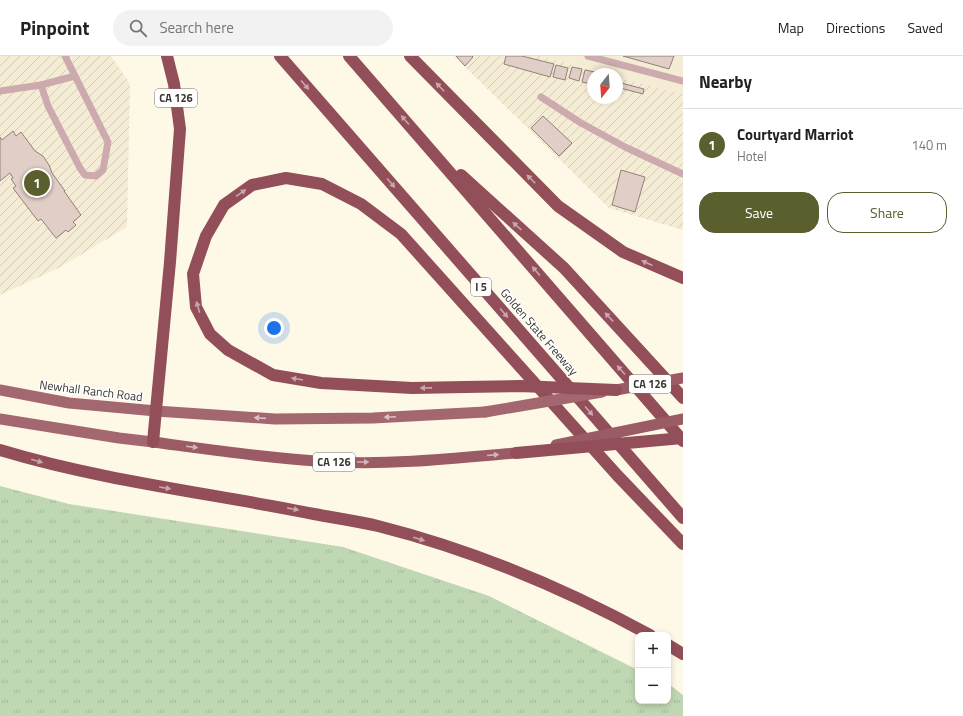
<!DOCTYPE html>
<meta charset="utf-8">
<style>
body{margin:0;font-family:"Titillium Web",sans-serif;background:#f2f2f2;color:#222}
.controls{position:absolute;right:12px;bottom:12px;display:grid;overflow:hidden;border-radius:8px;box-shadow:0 2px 6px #0003}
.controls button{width:36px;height:36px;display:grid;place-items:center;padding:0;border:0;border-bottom:1px solid #e0e0e0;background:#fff;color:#222;font:20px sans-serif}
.compass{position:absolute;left:587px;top:12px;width:36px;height:36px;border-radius:50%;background:#fff;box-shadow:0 2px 6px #0003;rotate:197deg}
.you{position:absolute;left:274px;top:272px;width:14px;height:14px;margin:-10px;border:3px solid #fff;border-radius:50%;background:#1a73e8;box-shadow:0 0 0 6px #1a73e833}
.badge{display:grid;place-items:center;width:26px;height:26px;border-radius:50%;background:#5a5f2d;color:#fff;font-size:13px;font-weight:700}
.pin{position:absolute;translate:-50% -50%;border:2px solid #fff;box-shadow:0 1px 4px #0006}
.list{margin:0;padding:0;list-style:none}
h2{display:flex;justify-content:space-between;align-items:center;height:52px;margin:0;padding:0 16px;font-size:17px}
h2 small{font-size:13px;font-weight:400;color:#767676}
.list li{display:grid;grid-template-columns:26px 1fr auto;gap:12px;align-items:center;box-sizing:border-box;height:72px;padding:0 16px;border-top:1px solid #e0e0e0}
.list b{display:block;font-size:15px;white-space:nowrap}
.list p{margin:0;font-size:13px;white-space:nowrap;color:#767676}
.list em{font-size:13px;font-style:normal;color:#767676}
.actions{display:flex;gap:8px;padding:12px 16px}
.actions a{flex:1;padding:9px 0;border:1px solid #5a5f2d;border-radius:16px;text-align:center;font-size:14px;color:#5a5f2d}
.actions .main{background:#5a5f2d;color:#fff}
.icon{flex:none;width:22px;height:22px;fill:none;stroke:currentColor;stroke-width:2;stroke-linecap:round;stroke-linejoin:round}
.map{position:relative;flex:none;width:683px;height:660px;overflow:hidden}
header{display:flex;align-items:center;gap:24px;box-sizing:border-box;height:56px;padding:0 20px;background:#fff;border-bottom:1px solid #e0e0e0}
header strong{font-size:19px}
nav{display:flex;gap:22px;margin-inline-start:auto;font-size:14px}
.search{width:280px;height:36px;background:#f2f2f2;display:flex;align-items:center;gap:10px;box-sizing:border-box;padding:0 14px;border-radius:22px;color:#767676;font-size:15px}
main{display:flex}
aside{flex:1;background:#fff}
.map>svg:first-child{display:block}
</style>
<header>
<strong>Pinpoint</strong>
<div class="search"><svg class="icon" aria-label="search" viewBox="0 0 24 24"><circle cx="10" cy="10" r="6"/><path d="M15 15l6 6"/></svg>Search here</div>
<nav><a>Map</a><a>Directions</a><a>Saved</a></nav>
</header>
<main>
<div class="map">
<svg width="683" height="660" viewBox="0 0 683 660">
<defs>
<pattern id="industrial-furrows" width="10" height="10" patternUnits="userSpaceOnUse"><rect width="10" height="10" fill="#f5ecd5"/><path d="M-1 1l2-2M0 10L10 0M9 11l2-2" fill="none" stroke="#d3cbb7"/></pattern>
<pattern id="grass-tufts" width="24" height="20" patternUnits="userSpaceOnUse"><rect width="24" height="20" fill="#bfd8b3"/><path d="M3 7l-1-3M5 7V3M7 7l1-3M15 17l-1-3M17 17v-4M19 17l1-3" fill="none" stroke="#a5ba9a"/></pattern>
</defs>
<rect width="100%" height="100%" fill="#fef8e7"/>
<polygon fill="#f5ecd5" points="539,0 683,0 683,38 617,21 617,18 607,18"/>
<g fill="url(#industrial-furrows)">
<polygon points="0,0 111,0 130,28 127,171 59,212 0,239"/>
<polygon points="454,0 539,0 607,18 593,18 593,42 617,42 617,21 683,38 683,174 609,152"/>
</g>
<polygon fill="url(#grass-tufts)" points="0,430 69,448 343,491 489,540 638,614 638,645 668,645 668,628 670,629 683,639 683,660 0,660"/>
<g fill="#e1cec6" stroke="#92817a">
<polygon points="456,0 472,0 473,1 465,10"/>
<polygon points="506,0 522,0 554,8 550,21 504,8"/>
<polygon points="623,0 674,0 669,13"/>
<polygon points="556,9 568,12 565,24 553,21"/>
<polygon points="572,11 582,13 579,25 569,22"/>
<polygon points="585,14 595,16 595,18 593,18 592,28 582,26"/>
<polygon points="621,27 644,33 643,38 620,32"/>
<polygon points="543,60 572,87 559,100 531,72"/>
<polygon points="13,75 16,80 21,76 35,95 43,100 49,109 52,117 65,135 64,135 81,159 73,166 76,169 68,176 66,174 56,182 41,163 38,165 13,132 16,130 11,123 13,122 10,117 0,125 0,81 2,84"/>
<polygon points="621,114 645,121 635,156 612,149"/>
</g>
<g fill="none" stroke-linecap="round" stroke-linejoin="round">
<g stroke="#ccaaad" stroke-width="7">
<polyline points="588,0 683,25"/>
<polyline points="41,29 75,20"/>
<polyline points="0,35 41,29 48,50 80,112 85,119 96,120 103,114 108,86 65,0"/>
<polyline points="541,41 581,67 625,91 683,118"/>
</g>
<g stroke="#a36770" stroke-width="11">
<polyline points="0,334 69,347 156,355 275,363 373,362 485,356"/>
<polyline points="0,363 119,382 153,386"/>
</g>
<path stroke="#9a5b65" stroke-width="11" d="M153 386C213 394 274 403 334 406 394 409 457 402 516 397"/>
<g stroke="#924f5a" stroke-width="12">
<polyline points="280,0 683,462"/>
<polyline points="349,0 683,385"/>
<polyline points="410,0 558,150 623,196 683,222"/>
<polyline points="461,119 564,212 683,342"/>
<polyline points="465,331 412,332 321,327 273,319 228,294 210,278 196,251 193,218 206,180 224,149 252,129 286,122 322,128 361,148 401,178 617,419 683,488"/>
<polyline points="153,386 170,206 180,73 174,28 167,0"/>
<path d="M0 394C103 425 209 437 314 458 335 462 357 465 378 470 473 494 564 532 650 579"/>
<polyline points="668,589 683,598"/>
</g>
<polyline stroke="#a36770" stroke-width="11" points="485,356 602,336"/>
<g stroke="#9a5b65" stroke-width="11">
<polyline points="616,334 683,322"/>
<polyline points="556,389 683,363"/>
</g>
<g stroke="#924f5a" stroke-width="12">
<polyline points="465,331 520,330 616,334"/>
<polyline points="516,397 683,382"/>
</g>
</g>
<defs><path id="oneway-solid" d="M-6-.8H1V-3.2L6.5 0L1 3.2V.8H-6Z"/></defs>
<g fill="#c8a7ac">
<use href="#oneway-solid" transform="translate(305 29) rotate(49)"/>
<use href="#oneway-solid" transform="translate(440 31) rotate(-134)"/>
<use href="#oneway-solid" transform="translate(405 64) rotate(-131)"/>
<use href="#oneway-solid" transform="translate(531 123) rotate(-135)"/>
<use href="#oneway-solid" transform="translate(391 127) rotate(49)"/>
<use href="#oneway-solid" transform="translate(241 137) rotate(-35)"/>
<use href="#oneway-solid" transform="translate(517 170) rotate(-138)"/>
<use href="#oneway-solid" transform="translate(647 207) rotate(-156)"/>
<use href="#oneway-solid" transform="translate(536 215) rotate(-131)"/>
<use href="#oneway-solid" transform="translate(198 251) rotate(-106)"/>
<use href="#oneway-solid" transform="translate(504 257) rotate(49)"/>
<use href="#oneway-solid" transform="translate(609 261) rotate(-133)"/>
<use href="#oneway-solid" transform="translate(621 314) rotate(-131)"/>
<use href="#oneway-solid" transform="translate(297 323) rotate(-170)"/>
<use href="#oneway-solid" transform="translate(426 332) rotate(179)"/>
<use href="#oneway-solid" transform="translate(589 355) rotate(49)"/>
<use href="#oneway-solid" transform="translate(37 405) rotate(16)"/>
<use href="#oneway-solid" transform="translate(165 432) rotate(9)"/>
<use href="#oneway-solid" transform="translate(293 453) rotate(11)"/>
<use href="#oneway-solid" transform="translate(419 483) rotate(17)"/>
</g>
<g fill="#dac2c6">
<use href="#oneway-solid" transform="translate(390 361) rotate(177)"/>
<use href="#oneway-solid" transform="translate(260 362) rotate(-176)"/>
</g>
<g fill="#d2b5ba">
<use href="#oneway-solid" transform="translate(192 391) rotate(7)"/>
<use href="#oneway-solid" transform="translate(493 399) rotate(-5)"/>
<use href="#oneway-solid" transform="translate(363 406)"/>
</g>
<g text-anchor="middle" stroke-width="3" stroke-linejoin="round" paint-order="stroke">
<g fill="#fff" stroke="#74736e" stroke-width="1">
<rect x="155" y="33" width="42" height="18" rx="3"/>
<rect x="471" y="222" width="20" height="18" rx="3"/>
<rect x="629" y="319" width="42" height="18" rx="3"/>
<rect x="313" y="397" width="42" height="18" rx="3"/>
</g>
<g font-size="11" font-weight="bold" fill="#393730">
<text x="176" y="46">CA 126</text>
<text x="481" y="235">I 5</text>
<text x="650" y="332">CA 126</text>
<text x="334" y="410">CA 126</text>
</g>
<g font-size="12" fill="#393730" stroke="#fff">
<text transform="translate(539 276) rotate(49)" y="4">Golden State Freeway</text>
<text transform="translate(91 335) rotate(7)" y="4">Newhall Ranch Road</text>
</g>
</g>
</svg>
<div class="controls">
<button>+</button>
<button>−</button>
</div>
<svg class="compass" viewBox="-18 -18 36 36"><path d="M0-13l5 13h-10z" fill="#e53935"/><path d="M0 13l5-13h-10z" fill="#767676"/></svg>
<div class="you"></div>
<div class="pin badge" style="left:37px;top:127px">1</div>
</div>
<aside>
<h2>Nearby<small></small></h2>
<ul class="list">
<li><span class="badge">1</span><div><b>Courtyard Marriot</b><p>Hotel</p></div><em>140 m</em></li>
</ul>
<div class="actions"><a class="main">Save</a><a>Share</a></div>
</aside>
</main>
